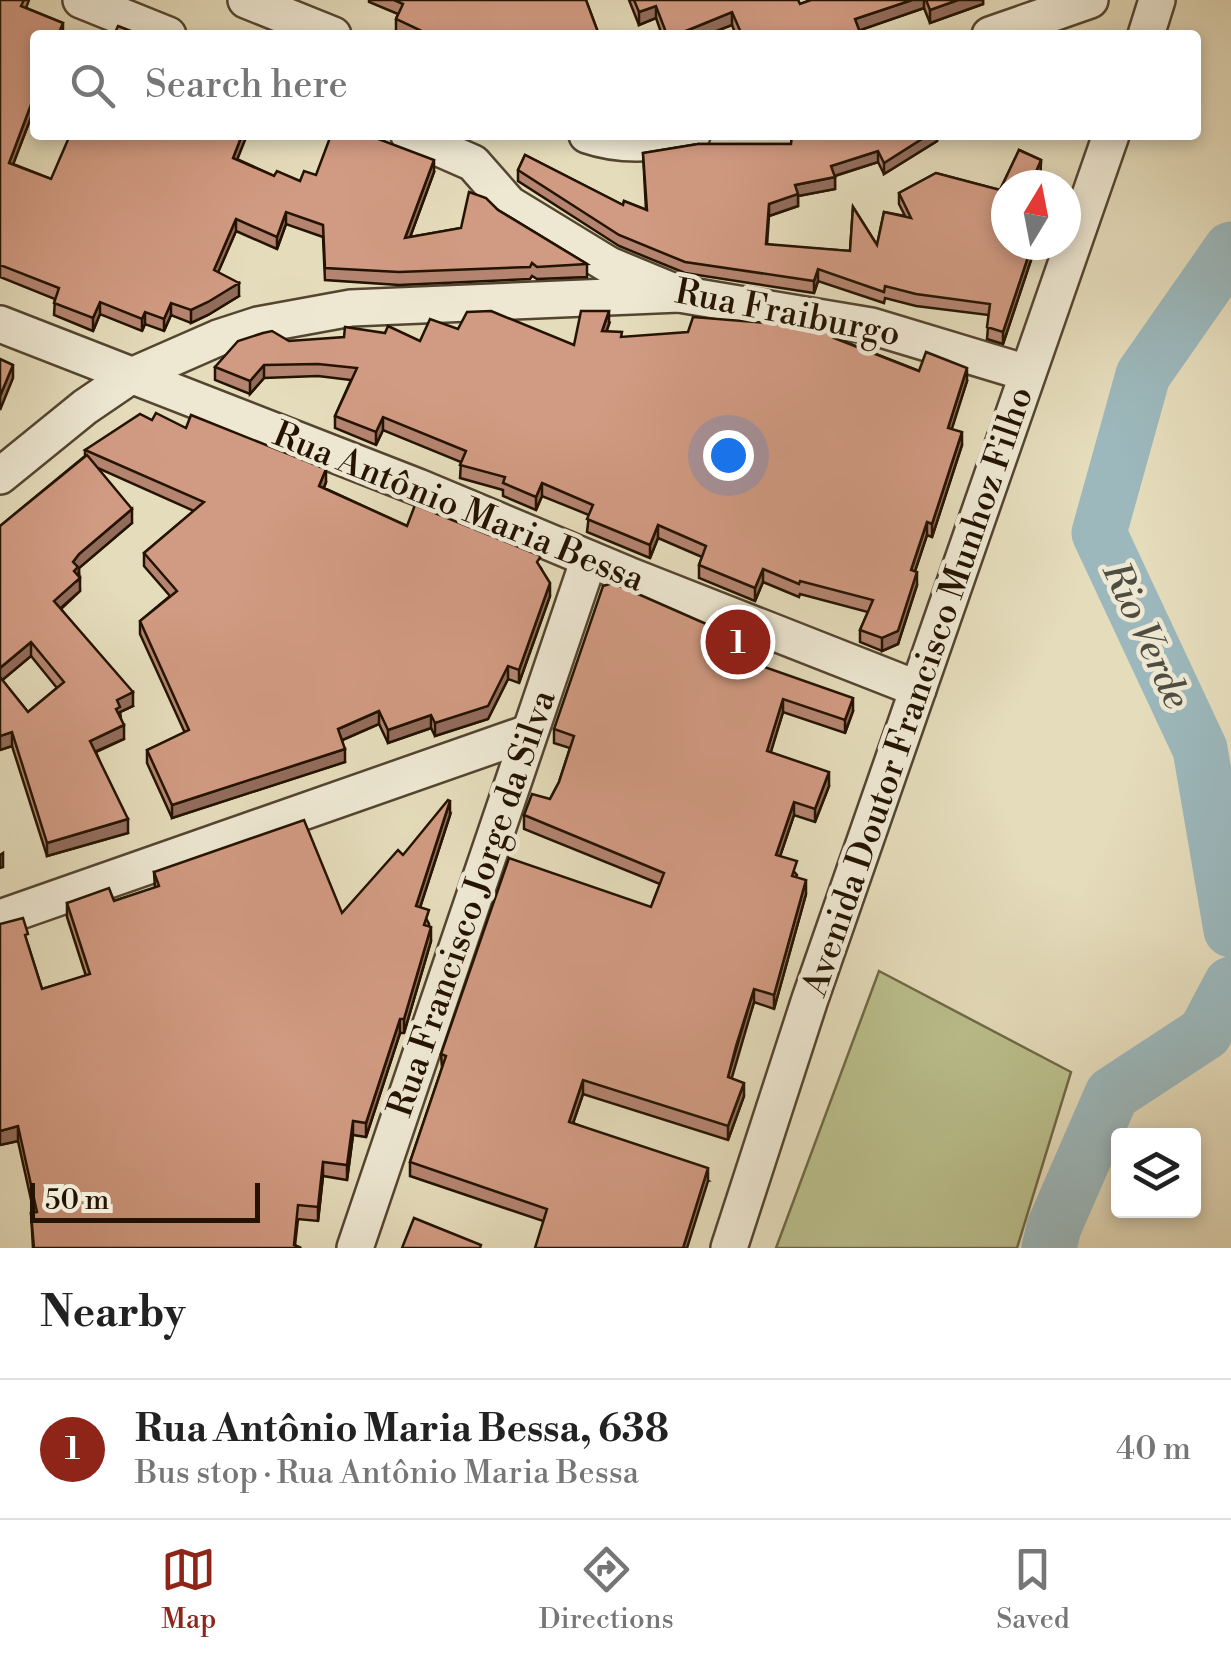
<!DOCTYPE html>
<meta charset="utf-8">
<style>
body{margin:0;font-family:"Libre Bodoni",serif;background:#f6f6f6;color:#222}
.controls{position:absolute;right:30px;bottom:30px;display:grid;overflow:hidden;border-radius:10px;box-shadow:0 5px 15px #0003}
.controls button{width:90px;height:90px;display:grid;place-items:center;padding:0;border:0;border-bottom:2px solid #e0e0e0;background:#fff;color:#222;font:50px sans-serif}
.compass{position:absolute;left:991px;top:170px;width:90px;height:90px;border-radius:50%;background:#fff;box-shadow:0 5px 15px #0003;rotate:10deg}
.scale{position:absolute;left:30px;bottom:25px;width:230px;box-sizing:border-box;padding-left:10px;border:5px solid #241301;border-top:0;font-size:28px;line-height:35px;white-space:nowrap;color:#241301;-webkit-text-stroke:8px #eee8d3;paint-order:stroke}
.you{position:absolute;left:728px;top:455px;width:35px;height:35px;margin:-25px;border:8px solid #fff;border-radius:50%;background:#1a73e8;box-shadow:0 0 0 15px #1a73e833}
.badge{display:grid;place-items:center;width:65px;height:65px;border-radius:50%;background:#8f2418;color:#fff;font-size:32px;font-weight:700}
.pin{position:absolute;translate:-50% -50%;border:5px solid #fff;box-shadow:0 2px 10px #0006}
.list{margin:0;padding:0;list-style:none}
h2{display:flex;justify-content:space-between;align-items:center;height:130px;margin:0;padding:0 40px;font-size:42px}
h2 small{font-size:32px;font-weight:400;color:#767676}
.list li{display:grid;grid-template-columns:65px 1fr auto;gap:30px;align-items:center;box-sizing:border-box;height:140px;padding:0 40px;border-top:2px solid #e0e0e0}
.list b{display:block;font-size:38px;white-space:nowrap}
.list p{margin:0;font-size:32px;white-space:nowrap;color:#767676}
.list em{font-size:32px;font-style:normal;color:#767676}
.icon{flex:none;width:55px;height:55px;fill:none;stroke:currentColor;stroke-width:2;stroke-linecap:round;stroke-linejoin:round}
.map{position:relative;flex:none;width:1231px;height:1248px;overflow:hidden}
.search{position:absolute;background:#fff;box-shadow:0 5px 15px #0003;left:30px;right:30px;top:30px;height:110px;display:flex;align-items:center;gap:25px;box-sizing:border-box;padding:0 35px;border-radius:10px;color:#767676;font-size:38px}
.sheet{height:270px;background:#fff}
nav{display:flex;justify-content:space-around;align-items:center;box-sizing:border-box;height:140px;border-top:2px solid #e0e0e0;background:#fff;font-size:28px;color:#767676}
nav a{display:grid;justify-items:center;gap:5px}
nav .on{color:#8f2418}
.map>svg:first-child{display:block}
</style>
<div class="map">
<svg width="1231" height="1248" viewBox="0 0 1231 1248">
<rect width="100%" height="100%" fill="#e5dcbb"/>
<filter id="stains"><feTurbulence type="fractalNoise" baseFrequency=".002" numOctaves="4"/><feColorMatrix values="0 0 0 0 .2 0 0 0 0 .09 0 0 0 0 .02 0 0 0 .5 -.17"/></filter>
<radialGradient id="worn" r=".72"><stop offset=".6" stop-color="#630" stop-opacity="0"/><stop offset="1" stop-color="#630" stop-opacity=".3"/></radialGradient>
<polygon fill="#babf8c" stroke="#6f6946" stroke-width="2.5" points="879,971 1071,1072 1017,1248 776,1248"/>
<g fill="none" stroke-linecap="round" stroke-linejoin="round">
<g stroke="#9cb8bc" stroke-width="55">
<polyline points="1231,249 1143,375 1099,533 1200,749 1231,930"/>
<polyline points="1049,1248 1054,1227 1112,1094 1205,1033 1231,984"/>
</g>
<g stroke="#544530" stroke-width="40">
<g id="street">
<polyline points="81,0 168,35"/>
<polyline points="246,0 333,35"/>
<polyline points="990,35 1090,0"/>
<polyline points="1146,35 1157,0"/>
<polyline points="409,135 473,163 509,204 609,265 679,294 871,326 1027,373"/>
<path d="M587 135C622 147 656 145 692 135"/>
<polyline points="0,324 418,487 628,575 918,689"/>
<polyline points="0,476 85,407 129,377 218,338 258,325 351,308 679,294"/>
<polyline points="0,918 528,733"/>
<polyline points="355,1248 589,559"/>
<polyline points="729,1248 810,999 1111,135"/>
</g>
</g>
<use href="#street" stroke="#eee8d3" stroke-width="35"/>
</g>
<g fill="#b48470" stroke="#241301" stroke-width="2.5" fill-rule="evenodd">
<polygon points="0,0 29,0 26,8 63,23 63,35 35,35 35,107 13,164 51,179 237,159 274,176 300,181 316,175 434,172 410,237 461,228 498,210 587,264 587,277 537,279 532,276 530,279 399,285 325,280 323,237 286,224 277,249 236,231 218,272 239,296 208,315 191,323 171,315 164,331 145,324 142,331 100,314 93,331 54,315 55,299 0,277"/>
<polygon points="369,0 586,0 599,35 404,35 396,31 396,19 398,14 369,2"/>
<polygon points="629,0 798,0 800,4 811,0 983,0 983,4 930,23 924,8 859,30 861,35 736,35 732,25 706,35 662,35 656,18 639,25"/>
<polygon points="792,135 937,135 937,141 884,174 878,162 835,176 835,189 798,196 798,206 769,216 767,245 850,251 853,207 877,245 884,212 905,216 899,204 899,193 936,173 1000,190 1019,150 1041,160 1040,185 1006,185 1006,245 1036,245 1003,344 987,339 989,315 916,306 885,298 884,303 818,281 814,293 685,273 619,246 518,181 518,170 525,155 623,205 624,201 646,210 643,153 698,144 791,144"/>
<polygon points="609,324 606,332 622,337 838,339 919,371 967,381 951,429 962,445 932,537 927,535 915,571 917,585 898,644 882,651 860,642 860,630 868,612 800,594 799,597 763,582 755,601 699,578 699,565 702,557 658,538 650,558 587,532 589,515 542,496 536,510 503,496 503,490 460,478 461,462 383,430 376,445 335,428 335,416 351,380 318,376 264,378 250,394 215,380 215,367 289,341 420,341 458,329 574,345"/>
<path d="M152 420 186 428 326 482 324 488 407 526 541 568 550 596 519 683 508 679 488 719 435 736 431 728 388 743 379 724 342 740 345 762 172 818 147 763V750L185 733 140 634V621L170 596 144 566V553L194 511 98 468 132 523 79 568 80 591 61 609 133 706 120 712 124 739 96 752 128 833 47 856 12 746 0 750V526L85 456V450ZM31 656 57 688 28 712 2 680Z"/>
<polygon points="745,655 743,660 853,711 845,733 783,712 770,753 829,786 815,822 794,815 780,856 797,875 796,877 806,894 774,1009 754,1002 736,1059 731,1078 744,1096 728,1140 583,1094 573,1123 708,1181 543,1221 410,1176 410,1162 442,1068 441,1054 651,907 660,884 524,829 524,815 550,799 559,782 570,748 554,743 554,729"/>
<polygon points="450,815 420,907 429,924 431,941 404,1033 400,1033 366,1137 353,1135 347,1180 323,1176 318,1221 298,1219 295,1245 301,1248 33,1248 31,1213 34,1213 18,1141 0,1145 28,945 42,989 86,976 67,917 67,903 114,901 155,888 154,872 342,913 403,855"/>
</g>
<g fill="#926c5b" stroke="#241301" stroke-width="2.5">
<polygon points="912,0 924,0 924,8 855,32 855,19"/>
<polygon points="958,0 983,0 983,4 930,23 930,10"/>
<polygon points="656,6 656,18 639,25 639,12"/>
<polygon points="732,12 732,25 706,35 676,35"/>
<polygon points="35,94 35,107 9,175 9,163"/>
<polygon points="242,135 247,135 233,170 233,158"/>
<polygon points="928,135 937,135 937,141 884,174 884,163"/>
<polygon points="878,151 878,162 831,177 831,166"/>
<polygon points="434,160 434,172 405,251 405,238"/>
<polygon points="1041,160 1040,185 1036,185 1035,174"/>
<polygon points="835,177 835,189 798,196 798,206 769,216 769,204 795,185"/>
<polygon points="286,212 286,224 277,249 277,237"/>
<polygon points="236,219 236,231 214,282 214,270"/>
<polygon points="1032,245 1036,245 1003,344 1003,332"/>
<polygon points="818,269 818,281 814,293 814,281"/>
<polygon points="239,283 239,296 208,315 191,323 191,310"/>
<polygon points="100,302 100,314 93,331 93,318"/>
<polygon points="171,303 171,315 164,331 164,319"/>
<polygon points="609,311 609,324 602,344 602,331"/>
<polygon points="145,312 145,324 142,331 142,319"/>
<polygon points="13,365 13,378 0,410 0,396"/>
<polygon points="264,365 264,378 250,394 250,381"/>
<polygon points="967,368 967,381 948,441 948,428"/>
<polygon points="383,417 383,430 376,445 376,432"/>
<polygon points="962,432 962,445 932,537 932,524"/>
<polygon points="326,469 326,482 319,499 319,486"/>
<polygon points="542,483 542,496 536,510 536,497"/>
<polygon points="132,509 132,523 79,568 78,580 80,578 80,591 54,614 54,601 73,562 79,554"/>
<polygon points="927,522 927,535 911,583 911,570"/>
<polygon points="658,525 658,538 650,558 650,545"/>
<polygon points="763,569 763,582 755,601 755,588"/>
<polygon points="917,572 917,585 898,644 882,651 882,638"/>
<polygon points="550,583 550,596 519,683 519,670"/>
<polygon points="745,641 745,655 739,672 739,658"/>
<polygon points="31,642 31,656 0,682 0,668"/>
<polygon points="508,666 508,679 488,719 435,736 435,723"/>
<polygon points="133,692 133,706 120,712 120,721 116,723 117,700"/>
<polygon points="853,698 853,711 845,733 845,720"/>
<polygon points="783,699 783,712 767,765 767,751"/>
<polygon points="379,711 379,724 338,742 338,729"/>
<polygon points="431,715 431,728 388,743 388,730"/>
<polygon points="124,725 124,739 90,754 90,741"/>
<polygon points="12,732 12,746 0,750 0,736"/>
<polygon points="345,749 345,762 172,818 172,805"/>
<polygon points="829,772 829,786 815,822 815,809"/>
<polygon points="450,801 450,815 416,920 416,906"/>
<polygon points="794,802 794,815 776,868 776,855"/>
<polygon points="128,819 128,833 47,856 47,843"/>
<polygon points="3,853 3,867 0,868 0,855"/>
<polygon points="806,880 806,894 774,1009 774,995"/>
<polygon points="431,927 431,941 404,1033 404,1019"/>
<polygon points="754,989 754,1002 728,1091 728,1077"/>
<polygon points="400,1019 400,1033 366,1137 366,1123"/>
<polygon points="583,1080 583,1094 569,1135 569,1122"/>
<polygon points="744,1083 744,1096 728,1140 728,1126"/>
<polygon points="353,1121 353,1135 347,1180 347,1165"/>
<polygon points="18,1126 18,1141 0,1145 0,1131"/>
<polygon points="323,1162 323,1176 318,1221 318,1207"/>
<polygon points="708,1168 708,1181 687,1248 683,1248"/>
</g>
<g fill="#d19a82" stroke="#241301" stroke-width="2.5">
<polygon points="0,0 24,0 21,6 63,23 58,35 35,35 35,94 9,163 51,179 70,135 242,135 233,158 274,176 277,171 300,181 304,171 316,175 331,135 368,135 434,160 405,238 461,228 469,192 486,198 498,210 587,264 537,267 532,263 530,267 399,272 325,268 323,225 286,212 277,237 236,219 214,270 239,283 208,302 191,310 171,303 164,319 145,312 142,319 100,302 93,318 54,303 59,288 0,265"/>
<polygon points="394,0 586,0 599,35 430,35 396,19 403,4"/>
<polygon points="634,0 798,0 800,4 811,0 912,0 855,19 861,35 742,35 732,12 676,35 667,35 656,6 639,12"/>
<polygon points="926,0 958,0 930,10"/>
<polygon points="118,26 141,35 114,35"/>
<polygon points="792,135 928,135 884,163 878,151 831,166 835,177 795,185 798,194 769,204 766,244 850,251 853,207 877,245 884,212 911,218 899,193 936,173 1000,190 1019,150 1041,160 1035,174 1040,176 1036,185 1006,185 1006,245 1032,245 1003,332 987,327 990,304 916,294 885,286 884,292 818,269 814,281 685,262 619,235 518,170 525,155 623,205 624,201 647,210 643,153 698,144 791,144"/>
<polygon points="491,311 574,345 581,311 609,311 602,331 622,332 621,337 688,332 693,317 831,328 838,329 834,338 919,371 926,352 967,368 948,428 962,432 932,524 927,522 911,570 917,572 898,631 882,638 860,630 873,600 800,581 799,584 763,569 755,588 699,565 706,546 658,525 650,545 587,519 593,505 542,483 536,497 503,483 505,477 460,465 466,451 383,417 376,432 335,416 357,368 318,364 264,365 250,381 215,367 238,341 263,333 272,331 289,341 344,337 345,327 385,333 388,326 420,341 430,319 458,329 467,312"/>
<polygon points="0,359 13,365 0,396"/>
<polygon points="156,413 186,428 191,415 326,469 319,486 407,526 415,505 541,556 537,562 550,583 519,670 508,666 488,706 435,723 431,715 388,730 379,711 338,729 345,749 172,805 147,750 189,730 140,621 177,591 144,553 204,502 85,450 140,414 152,420"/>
<polygon points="87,455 132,509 79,554 73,562 78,567 74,571 80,578 54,601 133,692 117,700 120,707 116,709 124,725 90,741 128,819 47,843 12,732 0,736 0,677 28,712 64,682 31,642 0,668 0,526"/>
<polygon points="613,583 745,641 739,658 853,698 845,720 783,699 767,751 829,772 815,809 794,802 776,855 797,861 792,876 806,880 774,995 754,989 736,1046 728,1077 744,1083 728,1126 583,1080 569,1122 708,1168 683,1248 535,1248 547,1209 410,1162 446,1056 441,1054 509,858 651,907 664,873 524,815 532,794 550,799 559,782 574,736 554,729 603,586"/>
<polygon points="448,800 450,801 416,906 429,910 424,925 431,927 404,1019 400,1019 366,1123 353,1121 347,1165 323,1162 318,1207 298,1205 294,1245 301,1248 34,1248 31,1213 37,1212 18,1126 0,1131 0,924 23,918 28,934 25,935 42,989 90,974 67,903 109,888 114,901 159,886 154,872 304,820 342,913 398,850 403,855"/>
<polygon points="414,1218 481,1245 480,1248 402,1248"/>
</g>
<g text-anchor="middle" stroke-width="9" stroke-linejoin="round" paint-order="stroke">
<g font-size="35" fill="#241301" stroke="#eee8d3">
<text transform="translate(788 312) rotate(11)" y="12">Rua Fraiburgo</text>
<text transform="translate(459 506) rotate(22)" y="12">Rua Antônio Maria Bessa</text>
<text transform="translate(917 691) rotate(-71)" y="12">Avenida Doutor Francisco Munhoz Filho</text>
<text transform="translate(471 903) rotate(-71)" y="12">Rua Francisco Jorge da Silva</text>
</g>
<g font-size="38" font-style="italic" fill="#4e4d42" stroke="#eee8d3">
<text transform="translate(1147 635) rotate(65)" y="13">Rio Verde</text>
</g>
</g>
<rect width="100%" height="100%" filter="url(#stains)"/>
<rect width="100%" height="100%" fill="url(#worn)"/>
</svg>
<div class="controls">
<button><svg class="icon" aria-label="layers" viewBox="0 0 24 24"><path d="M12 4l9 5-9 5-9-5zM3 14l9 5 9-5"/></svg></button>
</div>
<svg class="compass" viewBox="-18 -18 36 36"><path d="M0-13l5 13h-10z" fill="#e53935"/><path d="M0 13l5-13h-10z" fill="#767676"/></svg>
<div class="scale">50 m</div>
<div class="you"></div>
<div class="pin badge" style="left:738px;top:642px">1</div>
<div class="search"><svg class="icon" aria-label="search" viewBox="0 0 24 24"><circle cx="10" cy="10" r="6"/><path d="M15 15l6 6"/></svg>Search here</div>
</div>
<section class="sheet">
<h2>Nearby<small></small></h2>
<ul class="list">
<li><span class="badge">1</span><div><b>Rua Antônio Maria Bessa, 638</b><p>Bus stop · Rua Antônio Maria Bessa</p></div><em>40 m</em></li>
</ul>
</section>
<nav>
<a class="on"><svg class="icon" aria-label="map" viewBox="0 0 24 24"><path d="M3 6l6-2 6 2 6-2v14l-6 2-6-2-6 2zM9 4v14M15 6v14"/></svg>Map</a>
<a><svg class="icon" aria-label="directions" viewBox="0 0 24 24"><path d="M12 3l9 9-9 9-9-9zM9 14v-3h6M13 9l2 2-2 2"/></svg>Directions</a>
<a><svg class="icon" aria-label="saved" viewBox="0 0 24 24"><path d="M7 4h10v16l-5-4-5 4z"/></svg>Saved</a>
</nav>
